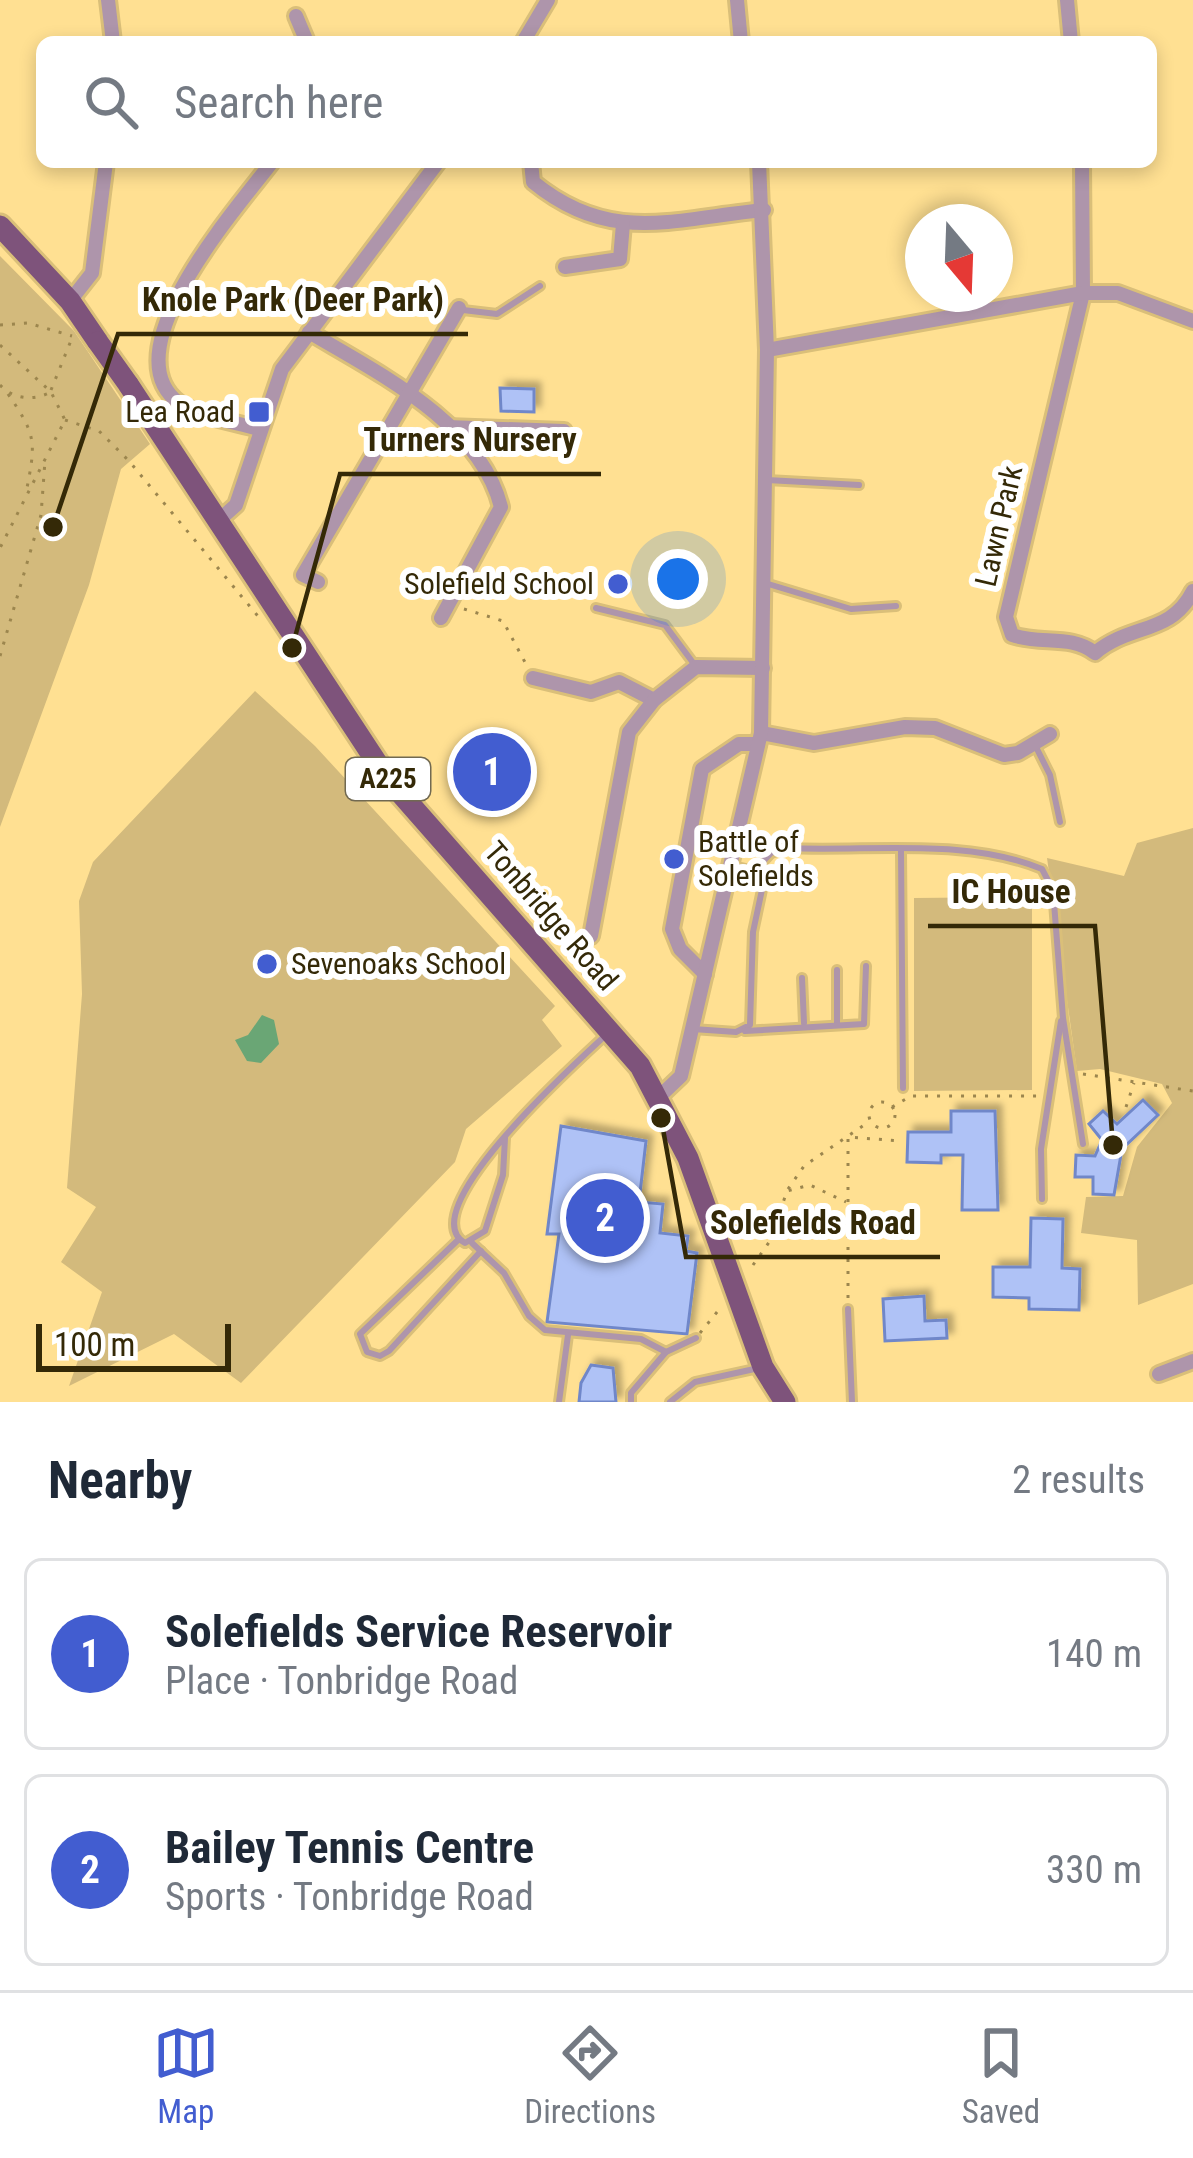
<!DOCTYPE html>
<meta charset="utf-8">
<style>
body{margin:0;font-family:"Roboto Condensed",sans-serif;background:#f6f6f7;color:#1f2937}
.compass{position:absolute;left:905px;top:204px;width:108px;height:108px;border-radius:50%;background:#fff;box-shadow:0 6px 18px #0003;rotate:161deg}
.scale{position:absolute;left:36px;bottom:30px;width:195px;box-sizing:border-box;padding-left:12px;border:6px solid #342907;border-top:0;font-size:33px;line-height:42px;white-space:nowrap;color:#342907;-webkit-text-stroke:9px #fff;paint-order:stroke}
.you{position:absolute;left:678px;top:579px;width:42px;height:42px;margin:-30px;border:9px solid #fff;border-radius:50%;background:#1a73e8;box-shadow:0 0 0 18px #1a73e833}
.badge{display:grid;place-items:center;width:78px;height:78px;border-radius:50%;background:#425dd0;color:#fff;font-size:39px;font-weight:700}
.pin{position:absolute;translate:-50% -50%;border:6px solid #fff;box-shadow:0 3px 12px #0006}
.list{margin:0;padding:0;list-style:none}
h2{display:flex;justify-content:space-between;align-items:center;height:156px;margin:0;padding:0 48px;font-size:51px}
h2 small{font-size:39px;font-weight:400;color:#747a83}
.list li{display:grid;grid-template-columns:78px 1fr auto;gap:36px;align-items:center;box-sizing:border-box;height:192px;margin:0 24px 24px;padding:0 24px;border:3px solid #e0e1e3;border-radius:18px}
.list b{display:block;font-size:45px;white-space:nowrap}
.list p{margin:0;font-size:39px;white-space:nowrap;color:#747a83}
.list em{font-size:39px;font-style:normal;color:#747a83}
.icon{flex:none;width:66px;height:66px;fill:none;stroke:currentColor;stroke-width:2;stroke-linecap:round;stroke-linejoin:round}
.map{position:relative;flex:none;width:1193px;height:1402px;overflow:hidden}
.search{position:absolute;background:#fff;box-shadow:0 6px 18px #0003;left:36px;right:36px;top:36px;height:132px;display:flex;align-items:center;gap:30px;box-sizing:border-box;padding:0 42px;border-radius:18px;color:#747a83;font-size:45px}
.sheet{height:588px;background:#fff}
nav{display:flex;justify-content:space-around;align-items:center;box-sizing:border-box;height:168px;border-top:3px solid #e0e1e3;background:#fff;font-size:33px;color:#747a83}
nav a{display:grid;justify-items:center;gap:6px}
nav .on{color:#425dd0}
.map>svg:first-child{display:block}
</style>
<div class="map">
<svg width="1193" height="1402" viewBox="0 0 1193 1402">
<defs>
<filter id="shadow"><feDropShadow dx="6" dy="-6" stdDeviation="3" flood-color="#0004"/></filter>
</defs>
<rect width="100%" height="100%" fill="#ffe092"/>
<g fill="#d3ba7c">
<polygon points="0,256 74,331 150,444 121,469 89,585 0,827"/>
<polygon points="255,691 315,746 555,1006 542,1020 562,1046 466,1129 455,1162 241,1383 174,1334 69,1386 102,1292 61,1262 96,1207 67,1188 82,994 79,901 93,862"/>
<polygon points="1193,828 1193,1284 1138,1305 1137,1240 1081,1233 1086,1197 1123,1196 1137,1147 1172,1103 1162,1084 1100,1069 1077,1071 1047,858 1124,876 1137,843"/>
<polygon points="1032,897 1032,1090 914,1091 914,898"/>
</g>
<polygon fill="#6aa675" points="262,1015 274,1020 279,1044 261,1063 247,1061 235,1040 248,1035"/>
<g fill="#afc2f6" stroke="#7087c9" stroke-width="3" filter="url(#shadow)">
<polygon points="500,388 534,389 534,412 501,411"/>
<circle cx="493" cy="769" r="28"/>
<polygon points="1143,1100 1158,1115 1122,1149 1114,1195 1093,1194 1093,1177 1075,1177 1076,1155 1095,1156 1102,1140 1089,1124 1103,1111 1117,1124"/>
<polygon points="951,1111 995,1111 998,1210 962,1210 963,1155 941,1155 941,1163 907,1162 908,1132 951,1132"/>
<polygon points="561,1126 646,1141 639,1202 663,1204 660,1233 688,1236 686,1251 697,1253 687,1334 547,1322 559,1234 547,1234"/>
<polygon points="1031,1218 1063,1219 1062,1268 1080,1269 1079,1310 1029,1309 1029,1298 993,1297 993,1267 1030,1267"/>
<polygon points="924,1296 925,1321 946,1320 947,1338 885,1341 883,1299"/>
<polygon points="591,1365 613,1368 616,1402 579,1402 581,1383"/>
</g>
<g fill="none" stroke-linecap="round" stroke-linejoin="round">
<g stroke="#dabf79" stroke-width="12">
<g id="lane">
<polyline points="463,310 497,314 540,286"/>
<polyline points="767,480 859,485"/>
<polyline points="765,583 851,609 896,606"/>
<polyline points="596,608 665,625 694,664"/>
<polyline points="1035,745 1050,775 1060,822"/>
<polyline points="901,851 903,1088"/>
<path d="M754 871 771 853 786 848C869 852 965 837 1042 869L1053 890 1063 1018 1083 1144"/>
<polyline points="837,970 837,1025"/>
<polyline points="802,978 804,1023"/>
<polyline points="693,1029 736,1032 750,1025 753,932 763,885 754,871 733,866"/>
<polyline points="745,1031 864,1024 866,966"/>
<path d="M505 1138 503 1175 485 1231 465 1243C410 1211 579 1060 608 1033"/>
<polyline points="1042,1199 1041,1149 1061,1021"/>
<polyline points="458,1240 360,1334 367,1352 380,1356 389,1351 481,1251"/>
<polyline points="472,1243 504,1273 529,1316 545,1330 641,1339 666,1352"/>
<polyline points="848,1309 852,1402"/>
<polyline points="559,1402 568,1335"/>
<polyline points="631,1402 631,1393 666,1352 696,1338"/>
<polyline points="670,1402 695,1382 759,1368"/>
</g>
</g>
<g stroke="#dabf79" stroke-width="20">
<g id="street">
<polyline points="108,0 113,42"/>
<polyline points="737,0 741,42"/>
<polyline points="1067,0 1071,42"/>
<polyline points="296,16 307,42"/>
<polyline points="523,42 548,0"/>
<path d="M531 162 533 182C610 245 673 219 764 210"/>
<path d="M1082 162 1083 293 1006 617 1012 635C1041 645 1071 634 1095 653 1131 623 1171 635 1193 591"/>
<polyline points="565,267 620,259 623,224"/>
<polyline points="70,301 92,273 106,162"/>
<path d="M309 332C378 373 480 423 501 507L441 618"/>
<polyline points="767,350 1083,293 1118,293 1193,321"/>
<polyline points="447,427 564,431"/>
<path d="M259 429C235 422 199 417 179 403 109 351 238 207 272 162"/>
<polyline points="218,521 236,505 282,369 438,162"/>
<polyline points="318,582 303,575 459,308"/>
<polyline points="533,678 591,692 619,682 654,700"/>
<polyline points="761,733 814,743 905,727 935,728 1004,755 1018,753 1050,734"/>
<polyline points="591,936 629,732 654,700 696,667 763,668"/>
<polyline points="705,974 680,949 672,929 702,769 739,744 758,744"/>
<polyline points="659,1097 681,1076 761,733 767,350 759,162"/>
<polyline points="1159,1374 1193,1361"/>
</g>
</g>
<g stroke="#dabf79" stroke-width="27">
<g id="primary">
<polyline points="0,226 70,301 98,342"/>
<polyline points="128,384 387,778 640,1066 688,1158 763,1367 785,1402"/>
</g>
</g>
<g stroke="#9c864e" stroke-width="3" stroke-dasharray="3 9" stroke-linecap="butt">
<polyline points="0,325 28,323 72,336"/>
<polyline points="0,345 51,392 65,420 0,548"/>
<path d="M0 385C13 399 32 401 49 393"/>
<polyline points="51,390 72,338"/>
<path d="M8 394C37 436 36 442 26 493"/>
<polyline points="65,420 99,431 129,461 262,621"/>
<polyline points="464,609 503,621 527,666"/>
<polyline points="0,656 41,515 45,461"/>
<polyline points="583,975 588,949"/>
<polyline points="1083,1074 1193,1091"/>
<circle cx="882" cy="1115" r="13"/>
<polyline points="892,1107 911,1096 1037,1096"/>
<polyline points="1126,1107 1134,1083"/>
<polyline points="788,1189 804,1166 870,1121"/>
<polyline points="753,1265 770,1241 787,1191 810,1185 846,1202"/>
<polyline points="848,1298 848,1137 901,1141"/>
<polyline points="700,1333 722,1306"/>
</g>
<use href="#lane" stroke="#ae95ab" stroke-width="6"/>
<use href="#street" stroke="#ae95ab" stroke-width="14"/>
<use href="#primary" stroke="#7e537b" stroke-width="21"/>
<g stroke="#dabf79" stroke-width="27" stroke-linecap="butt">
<polyline id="primary-bridge" points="98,342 128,384"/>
</g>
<use href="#primary-bridge" stroke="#7e537b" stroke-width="21"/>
</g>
<g fill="#425dd0" stroke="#fff" stroke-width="4.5">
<rect x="247" y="400" width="24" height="24" rx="6"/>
<circle cx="618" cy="584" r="12"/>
<circle cx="674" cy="859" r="12"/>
<circle cx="267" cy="964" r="12"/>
</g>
<g text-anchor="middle" stroke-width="12" stroke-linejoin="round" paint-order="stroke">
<rect fill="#fff" stroke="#716951" stroke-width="3" x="346" y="758" width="84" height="42" rx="9"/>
<g font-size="27" font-weight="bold" fill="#342907">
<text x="388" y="788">A225</text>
</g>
<g font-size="30" fill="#342907" stroke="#fff" text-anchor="end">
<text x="235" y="422">Lea Road</text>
<text x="594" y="594">Solefield School</text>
<text x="698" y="852" text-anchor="start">Battle of<tspan x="698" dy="34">Solefields</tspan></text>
<text x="291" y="974" text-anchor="start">Sevenoaks School</text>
</g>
<g font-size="30" fill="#342907" stroke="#fff">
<text transform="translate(999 526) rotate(-77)" y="10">Lawn Park</text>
<text transform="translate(551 916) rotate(49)" y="10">Tonbridge Road</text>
</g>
</g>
<path fill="none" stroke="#342907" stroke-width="4.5" d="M53 527L118 334H468M292 648L340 474H601M1113 1145L1095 926H928M661 1118L686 1257H940"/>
<g fill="#342907" stroke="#fff" stroke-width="4.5">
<circle cx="53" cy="527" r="12"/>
<circle cx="292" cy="648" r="12"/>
<circle cx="1113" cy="1145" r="12"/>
<circle cx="661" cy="1118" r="12"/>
</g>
<g font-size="33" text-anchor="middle" font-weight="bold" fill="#342907" stroke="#fff" stroke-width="12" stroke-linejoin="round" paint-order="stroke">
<text x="293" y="311">Knole Park (Deer Park)</text>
<text x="470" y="451">Turners Nursery</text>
<text x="1011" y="903">IC House</text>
<text x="813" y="1234">Solefields Road</text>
</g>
</svg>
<svg class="compass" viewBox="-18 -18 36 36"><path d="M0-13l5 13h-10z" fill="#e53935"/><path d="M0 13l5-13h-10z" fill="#747a83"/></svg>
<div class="scale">100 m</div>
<div class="you"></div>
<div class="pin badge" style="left:492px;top:772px">1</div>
<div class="pin badge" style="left:605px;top:1218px">2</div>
<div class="search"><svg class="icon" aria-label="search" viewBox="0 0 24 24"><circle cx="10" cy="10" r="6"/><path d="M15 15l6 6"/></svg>Search here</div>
</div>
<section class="sheet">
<h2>Nearby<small>2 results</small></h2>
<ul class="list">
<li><span class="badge">1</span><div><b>Solefields Service Reservoir</b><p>Place · Tonbridge Road</p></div><em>140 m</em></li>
<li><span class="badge">2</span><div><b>Bailey Tennis Centre</b><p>Sports · Tonbridge Road</p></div><em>330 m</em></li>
</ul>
</section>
<nav>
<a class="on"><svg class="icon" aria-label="map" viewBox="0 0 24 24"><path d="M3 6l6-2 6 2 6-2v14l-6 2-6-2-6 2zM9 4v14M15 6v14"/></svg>Map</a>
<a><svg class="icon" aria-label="directions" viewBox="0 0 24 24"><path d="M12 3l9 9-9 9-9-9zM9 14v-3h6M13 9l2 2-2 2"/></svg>Directions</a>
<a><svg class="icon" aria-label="saved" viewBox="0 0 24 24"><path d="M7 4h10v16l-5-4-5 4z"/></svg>Saved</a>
</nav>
